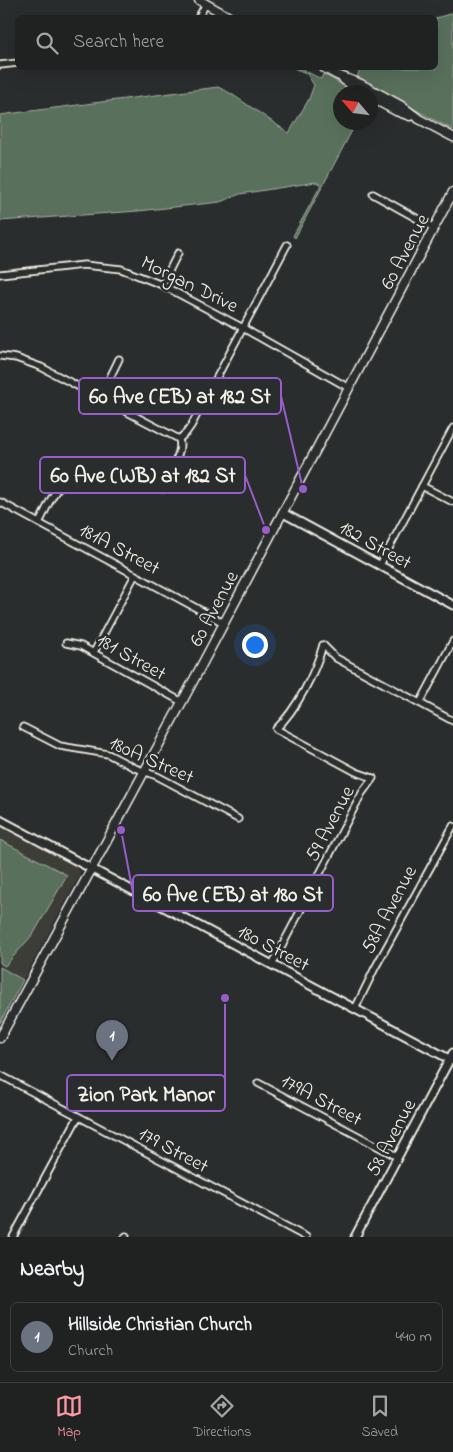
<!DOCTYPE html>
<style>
body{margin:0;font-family:"Indie Flower",sans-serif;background:#2d2f2f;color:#f1f3f6}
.compass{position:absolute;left:333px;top:85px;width:45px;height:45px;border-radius:50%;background:#202222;box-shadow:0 5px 20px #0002;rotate:298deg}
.you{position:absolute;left:254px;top:644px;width:18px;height:18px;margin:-12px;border:4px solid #fff;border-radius:50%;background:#1a73e8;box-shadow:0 0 0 8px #1a73e833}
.badge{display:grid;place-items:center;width:32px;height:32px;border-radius:50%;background:#ff9aa2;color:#fff;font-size:16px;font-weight:700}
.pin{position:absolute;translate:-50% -41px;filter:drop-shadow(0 1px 2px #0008)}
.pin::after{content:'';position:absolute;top:26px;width:18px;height:15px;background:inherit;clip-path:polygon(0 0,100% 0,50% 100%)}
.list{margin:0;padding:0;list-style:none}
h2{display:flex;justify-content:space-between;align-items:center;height:65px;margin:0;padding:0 20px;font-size:21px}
h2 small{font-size:16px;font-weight:400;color:#a2a4a5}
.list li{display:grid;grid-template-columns:32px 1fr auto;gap:15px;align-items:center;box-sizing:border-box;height:70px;margin:0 10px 10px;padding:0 10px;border:1px solid #3d3f40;border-radius:8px}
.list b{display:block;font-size:19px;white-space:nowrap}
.list p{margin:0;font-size:16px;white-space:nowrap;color:#a2a4a5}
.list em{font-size:16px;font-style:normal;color:#a2a4a5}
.icon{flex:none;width:28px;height:28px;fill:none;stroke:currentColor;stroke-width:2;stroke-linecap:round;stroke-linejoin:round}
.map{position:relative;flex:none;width:453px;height:1237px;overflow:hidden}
.search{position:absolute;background:#202222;box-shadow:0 5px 20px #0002;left:15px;right:15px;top:15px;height:55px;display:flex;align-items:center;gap:12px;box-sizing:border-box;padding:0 18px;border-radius:8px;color:#a2a4a5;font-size:19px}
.sheet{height:145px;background:#202222}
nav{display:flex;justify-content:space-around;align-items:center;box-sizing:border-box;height:70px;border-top:1px solid #3d3f40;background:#202222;font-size:14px;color:#a2a4a5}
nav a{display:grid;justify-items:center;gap:2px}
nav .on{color:#ff9aa2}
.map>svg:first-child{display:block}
</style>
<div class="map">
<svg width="453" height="1237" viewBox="0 0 453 1237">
<rect width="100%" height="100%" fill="#2a2d2e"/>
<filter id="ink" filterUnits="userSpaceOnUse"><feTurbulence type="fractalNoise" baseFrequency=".02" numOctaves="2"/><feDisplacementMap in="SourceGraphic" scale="10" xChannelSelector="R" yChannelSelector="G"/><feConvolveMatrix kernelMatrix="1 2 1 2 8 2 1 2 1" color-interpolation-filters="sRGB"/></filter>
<g filter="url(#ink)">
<polygon fill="#3c3c38" points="0,826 75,866 80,872 79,877 23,980 0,967"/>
<g fill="#59705c" stroke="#a6b0a2">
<polygon points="453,13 453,130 357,78 360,68 436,68 436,18"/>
<polygon points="294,68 300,68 319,78 321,79 323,74 356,92 340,92 340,122 356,123 295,238 293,236 321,185 316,182 240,194 220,202 138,211 0,221 0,115 218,87 230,93 289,133 309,99 314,85 307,74"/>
<polygon points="0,840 67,875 34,933 5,966 0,963"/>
<polygon points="0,967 23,980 0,1023"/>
</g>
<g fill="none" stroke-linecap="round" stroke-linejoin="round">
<g stroke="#f4f1e8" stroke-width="9">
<g id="minor">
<polyline points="198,18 206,4"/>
<polyline points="0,65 18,63"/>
<polyline points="373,194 434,228"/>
<polyline points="0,274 84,265 121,269 162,285 243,328 349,388"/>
<polyline points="162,285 178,253"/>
<polyline points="0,356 16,358 41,367 179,439"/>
<polyline points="100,398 119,359"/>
<polyline points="179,439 186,433 191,426 287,245"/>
<polyline points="422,486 453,502"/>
<path d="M163 489C166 472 184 456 179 439"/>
<polyline points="0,502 224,623"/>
<path d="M39 523C48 507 54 484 73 478"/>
<polyline points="380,565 453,428"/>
<polyline points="66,643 81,646 182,702"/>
<polyline points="323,645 336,658 453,721"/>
<polyline points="94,652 135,575"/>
<polyline points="420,703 453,641"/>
<polyline points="23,727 60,746 108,754 135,768 157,776 238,819"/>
<path d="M272 965 362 793 373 778 356 772 276 729C297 709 315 673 323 645"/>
<polyline points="355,1009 375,968 453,826"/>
<polyline points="0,1075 306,1237"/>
<polyline points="258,1083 398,1157"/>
<polyline points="13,1237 78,1117"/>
<polyline points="125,1237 126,1236"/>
</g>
</g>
<g stroke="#f4f1e8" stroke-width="11">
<g id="tertiary">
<polyline points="283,513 453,605"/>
<polyline points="0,820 453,1061"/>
<polyline points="355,1237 453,1053"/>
</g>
</g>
<g stroke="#f4f1e8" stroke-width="11">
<g id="secondary">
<polyline points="199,0 231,18"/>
<polyline points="324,68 337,75 361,84 400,105 419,119 453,137"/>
<polyline points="344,80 362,92"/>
<polyline points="370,97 396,111 410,116"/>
<polyline points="0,1038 182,702 453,192"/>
</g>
</g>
<use href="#minor" stroke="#2a2d2e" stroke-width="5.5"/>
<use href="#tertiary" stroke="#2a2d2e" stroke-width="7"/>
<use href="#secondary" stroke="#2a2d2e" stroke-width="8"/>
</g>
</g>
<g text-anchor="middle" stroke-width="5" stroke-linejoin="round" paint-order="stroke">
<g font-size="20" fill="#f4f1e8" stroke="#2a2d2e">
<text transform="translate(404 251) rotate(-62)" y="7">60 Avenue</text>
<text transform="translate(190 283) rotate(26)" y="7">Morgan Drive</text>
<text transform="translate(376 544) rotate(29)" y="7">182 Street</text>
<text transform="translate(120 548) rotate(28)" y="7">181A Street</text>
<text transform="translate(213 608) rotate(-62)" y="7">60 Avenue</text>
<text transform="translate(132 656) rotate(29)" y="7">181 Street</text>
<text transform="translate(152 759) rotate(24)" y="7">180A Street</text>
<text transform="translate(329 823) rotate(-62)" y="7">59 Avenue</text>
<text transform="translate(388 909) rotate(-62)" y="7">58A Avenue</text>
<text transform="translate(274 947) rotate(28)" y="7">180 Street</text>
<text transform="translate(322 1099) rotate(28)" y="7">179A Street</text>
<text transform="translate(390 1137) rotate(-62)" y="7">58 Avenue</text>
<text transform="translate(174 1149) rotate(28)" y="7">179 Street</text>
</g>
</g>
<path fill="none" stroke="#995dc9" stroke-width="2" d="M303 489L281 396M266 530L245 475M121 830L133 893M225 998L225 1093"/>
<g fill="#995dc9" stroke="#2a2d2e" stroke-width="2">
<circle cx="303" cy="489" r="5"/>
<circle cx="266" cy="530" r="5"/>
<circle cx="121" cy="830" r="5"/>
<circle cx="225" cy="998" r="5"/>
</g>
<g fill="#2a2d2e" stroke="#995dc9" stroke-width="2">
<rect x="79" y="378" width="202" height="36" rx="5"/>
<rect x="40" y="457" width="205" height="36" rx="5"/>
<rect x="133" y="875" width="200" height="36" rx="5"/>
<rect x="67" y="1075" width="158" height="36" rx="5"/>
</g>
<g font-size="21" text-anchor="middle" font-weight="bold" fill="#f4f1e8">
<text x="180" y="403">60 Ave (EB) at 182 St</text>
<text x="143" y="482">60 Ave (WB) at 182 St</text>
<text x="233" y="901">60 Ave (EB) at 180 St</text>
<text x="146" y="1101">Zion Park Manor</text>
</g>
</svg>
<svg class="compass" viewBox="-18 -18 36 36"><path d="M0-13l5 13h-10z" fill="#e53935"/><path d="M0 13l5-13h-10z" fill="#a2a4a5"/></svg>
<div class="you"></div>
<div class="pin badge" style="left:112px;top:1061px;background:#6b7280">1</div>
<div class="search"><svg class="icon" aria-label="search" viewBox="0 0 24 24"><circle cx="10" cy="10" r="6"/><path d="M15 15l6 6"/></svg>Search here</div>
</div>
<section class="sheet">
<h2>Nearby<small></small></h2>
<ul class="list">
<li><span class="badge" style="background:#6b7280">1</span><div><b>Hillside Christian Church</b><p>Church</p></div><em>440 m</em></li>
</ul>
</section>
<nav>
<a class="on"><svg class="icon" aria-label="map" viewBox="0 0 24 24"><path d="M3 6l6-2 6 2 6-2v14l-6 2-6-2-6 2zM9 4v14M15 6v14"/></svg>Map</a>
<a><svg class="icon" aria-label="directions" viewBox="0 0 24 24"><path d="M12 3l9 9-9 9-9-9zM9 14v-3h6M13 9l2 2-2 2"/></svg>Directions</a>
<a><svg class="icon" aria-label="saved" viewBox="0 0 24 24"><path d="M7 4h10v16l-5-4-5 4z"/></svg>Saved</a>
</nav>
